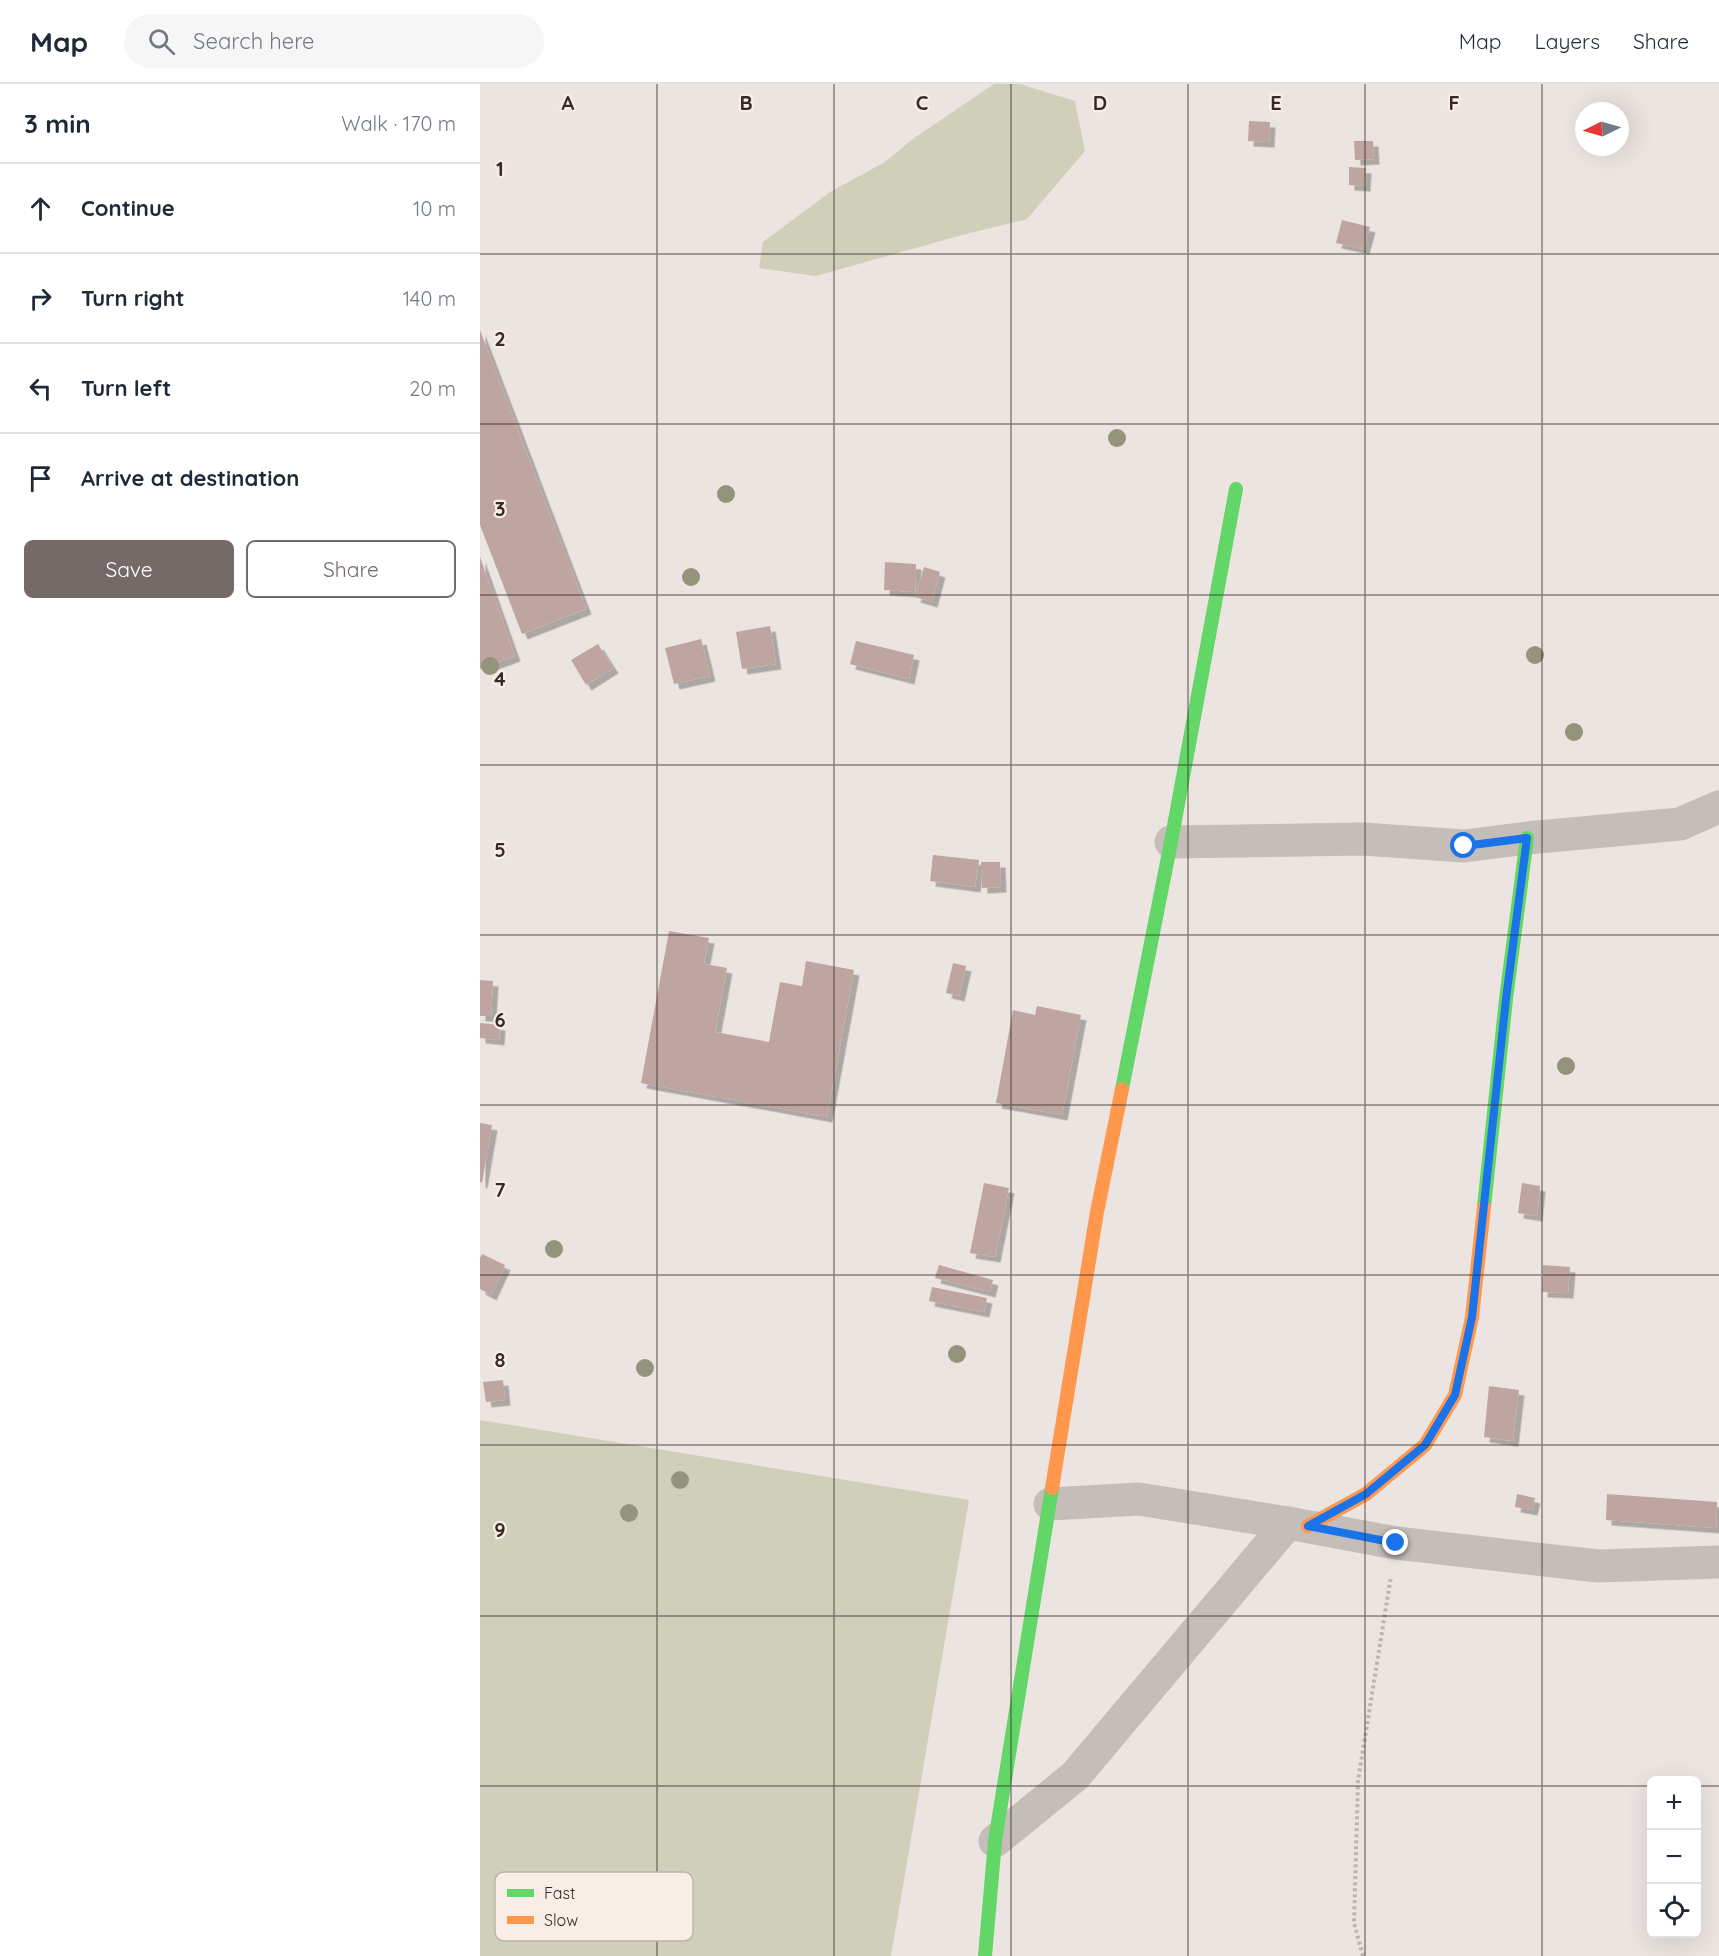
<!DOCTYPE html>
<meta charset="utf-8">
<style>
body{margin:0;font-family:Quicksand,sans-serif;background:#f6f6f7;color:#1f2937}
.controls{position:absolute;right:18px;bottom:18px;display:grid;overflow:hidden;border-radius:9px;box-shadow:0 6px 24px #0002}
.controls button{width:54px;height:54px;display:grid;place-items:center;padding:0;border:0;border-bottom:2px solid #e0e1e3;background:#fff;color:#1f2937;font:30px sans-serif}
.compass{position:absolute;left:1095px;top:18px;width:54px;height:54px;border-radius:50%;background:#fff;box-shadow:0 6px 24px #0002;rotate:265deg}
.stop{position:absolute;width:18px;height:18px;margin:-14px;border:4px solid #1a73e8;border-radius:50%;background:#fff}
.stop.end{background:#1a73e8;border-color:#fff;box-shadow:0 2px 6px #0008}
.list{margin:0;padding:0;list-style:none}
h2{display:flex;justify-content:space-between;align-items:center;height:78px;margin:0;padding:0 24px;font-size:26px}
h2 small{font-size:20px;font-weight:400;color:#747a83}
.list li{display:grid;grid-template-columns:39px 1fr auto;gap:18px;align-items:center;box-sizing:border-box;height:90px;padding:0 24px;border-top:2px solid #e0e1e3}
.list b{display:block;font-size:22px;white-space:nowrap}
.list em{font-size:20px;font-style:normal;color:#747a83}
.actions{display:flex;gap:12px;padding:18px 24px}
.actions a{flex:1;padding:14px 0;border:2px solid #766a68;border-radius:9px;text-align:center;font-size:21px;color:#766a68}
.actions .main{background:#766a68;color:#fff}
.icon{flex:none;width:33px;height:33px;fill:none;stroke:currentColor;stroke-width:2;stroke-linecap:round;stroke-linejoin:round}
.map{position:relative;flex:none;width:1239px;height:1872px;overflow:hidden}
header{display:flex;align-items:center;gap:36px;box-sizing:border-box;height:84px;padding:0 30px;background:#fff;border-bottom:2px solid #e0e1e3}
header strong{font-size:28px}
nav{display:flex;gap:33px;margin-inline-start:auto;font-size:21px}
.search{width:420px;height:54px;background:#f6f6f7;display:flex;align-items:center;gap:15px;box-sizing:border-box;padding:0 21px;border-radius:33px;color:#747a83;font-size:22px}
main{display:flex}
aside{flex:1;background:#fff}
.map>svg:first-child{display:block}
</style>
<header>
<strong>Map</strong>
<div class="search"><svg class="icon" aria-label="search" viewBox="0 0 24 24"><circle cx="10" cy="10" r="6"/><path d="M15 15l6 6"/></svg>Search here</div>
<nav><a>Map</a><a>Layers</a><a>Share</a></nav>
</header>
<main>
<aside>
<h2>3 min<small>Walk · 170 m</small></h2>
<ul class="list">
<li><svg class="icon" aria-label="ahead" viewBox="0 0 24 24"><path d="M12 20V5M6 11l6-6 6 6"/></svg><div><b>Continue</b></div><em>10 m</em></li>
<li><svg class="icon" aria-label="right" viewBox="0 0 24 24"><path d="M7 20v-9h11M14 6l5 5-5 5"/></svg><div><b>Turn right</b></div><em>140 m</em></li>
<li><svg class="icon" aria-label="left" viewBox="0 0 24 24"><path d="M17 20v-9H6M10 6l-5 5 5 5"/></svg><div><b>Turn left</b></div><em>20 m</em></li>
<li><svg class="icon" aria-label="arrive" viewBox="0 0 24 24"><path d="M6 21V4h12l-3 4 3 4H6"/></svg><div><b>Arrive at destination</b></div></li>
</ul>
<div class="actions"><a class="main">Save</a><a>Share</a></div>
</aside>
<div class="map">
<svg width="1239" height="1872" viewBox="0 0 1239 1872">
<defs>
<filter id="shadow"><feDropShadow dx="5.5" dy="5.5" stdDeviation="0" flood-color="#0004"/></filter>
</defs>
<rect width="100%" height="100%" fill="#ece4e0"/>
<g fill="#d0d0ba">
<polygon points="514,0 540,0 595,17 605,67 547,135 482,151 336,192 279,184 283,158 350,108 405,78 434,54"/>
<polygon points="0,1336 489,1416 411,1872 0,1872"/>
</g>
<g fill="#bfa5a1" filter="url(#shadow)">
<polygon points="769,37 790,38 789,58 768,57"/>
<polygon points="874,57 893,57 894,75 875,76"/>
<polygon points="869,83 886,84 885,102 869,101"/>
<polygon points="862,136 890,143 884,165 856,159"/>
<polygon points="0,246 106,525 42,550 0,441"/>
<polygon points="0,473 35,572 0,585"/>
<polygon points="405,478 436,480 435,508 404,506"/>
<polygon points="444,483 460,488 452,518 435,513"/>
<polygon points="290,542 296,580 262,585 256,548"/>
<polygon points="221,555 230,592 194,600 185,564"/>
<polygon points="376,557 434,571 429,595 370,580"/>
<polygon points="118,560 133,584 106,601 91,576"/>
<polygon points="453,771 499,776 495,803 450,797"/>
<polygon points="501,778 520,778 521,803 502,804"/>
<polygon points="189,847 229,854 224,880 247,884 235,948 289,958 300,898 322,902 326,877 374,886 347,1033 161,999"/>
<polygon points="473,879 486,882 479,912 466,909"/>
<polygon points="0,896 13,897 11,932 0,932"/>
<polygon points="557,922 601,931 582,1031 516,1019 533,926 555,931"/>
<polygon points="0,939 20,941 19,956 0,954"/>
<polygon points="0,1039 12,1041 2,1099 0,1098"/>
<polygon points="504,1099 529,1104 515,1173 490,1169"/>
<polygon points="1042,1099 1060,1102 1057,1132 1038,1129"/>
<polygon points="2,1170 25,1181 11,1211 0,1205 0,1174"/>
<polygon points="459,1181 513,1196 510,1208 455,1194"/>
<polygon points="1063,1181 1090,1183 1088,1209 1062,1208"/>
<polygon points="452,1203 507,1214 504,1228 449,1217"/>
<polygon points="23,1296 25,1316 6,1318 3,1298"/>
<polygon points="1009,1302 1039,1306 1033,1357 1004,1353"/>
<polygon points="1037,1410 1055,1414 1052,1426 1035,1423"/>
<polygon points="1127,1410 1237,1418 1236,1444 1126,1436"/>
</g>
<g fill="none" stroke-linecap="round" stroke-linejoin="round">
<polyline stroke="#beb5b1" stroke-width="4" stroke-dasharray="3 3" stroke-linecap="butt" points="883,1872 874,1839 878,1697 911,1492"/>
<g stroke="#c5bdb9" stroke-width="33">
<polyline points="691,758 883,755 984,762 1047,754 1200,740 1239,723"/>
<polyline points="570,1420 659,1415 808,1439 916,1459 1118,1482 1239,1478"/>
<polyline points="515,1757 595,1692 808,1439"/>
</g>
<g stroke="#63d668" stroke-width="14">
<polyline points="642,1005 691,758 756,405"/>
<polyline points="1004,1123 1026,915 1047,754"/>
<polyline points="505,1872 515,1757 572,1404"/>
</g>
<g stroke="#ff974d" stroke-width="14">
<polyline points="572,1404 617,1128 642,1005"/>
<polyline points="828,1442 886,1410 945,1361 975,1311 992,1233 1004,1123"/>
</g>
</g>
<g fill="#94947c">
<circle cx="637" cy="354" r="9"/>
<circle cx="246" cy="410" r="9"/>
<circle cx="211" cy="493" r="9"/>
<circle cx="1055" cy="571" r="9"/>
<circle cx="10" cy="582" r="9"/>
<circle cx="1094" cy="648" r="9"/>
<circle cx="1086" cy="982" r="9"/>
<circle cx="74" cy="1165" r="9"/>
<circle cx="477" cy="1270" r="9"/>
<circle cx="165" cy="1284" r="9"/>
<circle cx="200" cy="1396" r="9"/>
<circle cx="149" cy="1429" r="9"/>
</g>
<g fill="none" stroke-linecap="round" stroke-linejoin="round">
<polyline stroke="#1a73e8" stroke-width="8" points="916,1459 828,1442 886,1410 945,1361 975,1311 992,1233 1026,915 1047,754 984,762"/>
</g>
<path fill="none" stroke="#362927" stroke-width="1.5" stroke-opacity="0.55" d="M177 0V1872M354 0V1872M531 0V1872M708 0V1872M885 0V1872M1062 0V1872M0 170H1239M0 340H1239M0 511H1239M0 681H1239M0 851H1239M0 1021H1239M0 1191H1239M0 1361H1239M0 1532H1239M0 1702H1172M1216 1702H1239"/>
<rect x="15" y="1788" width="198" height="69" rx="9" fill="#f9eee7" stroke="#beb3ad" stroke-width="1.5"/>
<rect x="27" y="1805" width="27" height="8" fill="#63d668"/>
<rect x="27" y="1832" width="27" height="8" fill="#ff974d"/>
<g font-size="16" fill="#362927">
<text x="64" y="1815">Fast</text>
<text x="64" y="1842">Slow</text>
</g>
<g font-size="20" text-anchor="middle" font-weight="bold" fill="#362927" stroke="#f9eee7" stroke-width="4.5" stroke-linejoin="round" paint-order="stroke">
<text x="88" y="26">A</text>
<text x="266" y="26">B</text>
<text x="442" y="26">C</text>
<text x="620" y="26">D</text>
<text x="796" y="26">E</text>
<text x="974" y="26">F</text>
<text x="20" y="92">1</text>
<text x="20" y="262">2</text>
<text x="20" y="432">3</text>
<text x="20" y="602">4</text>
<text x="20" y="773">5</text>
<text x="20" y="943">6</text>
<text x="20" y="1113">7</text>
<text x="20" y="1283">8</text>
<text x="20" y="1453">9</text>
</g>
</svg>
<div class="controls">
<button>+</button>
<button>−</button>
<button><svg class="icon" aria-label="locate" viewBox="0 0 24 24"><circle cx="12" cy="12" r="6"/><path d="M12 2v4M12 18v4M2 12h4M18 12h4"/></svg></button>
</div>
<svg class="compass" viewBox="-18 -18 36 36"><path d="M0-13l5 13h-10z" fill="#e53935"/><path d="M0 13l5-13h-10z" fill="#747a83"/></svg>
<div class="stop" style="left:984px;top:762px"></div>
<div class="stop end" style="left:916px;top:1459px"></div>
</div>
</main>
